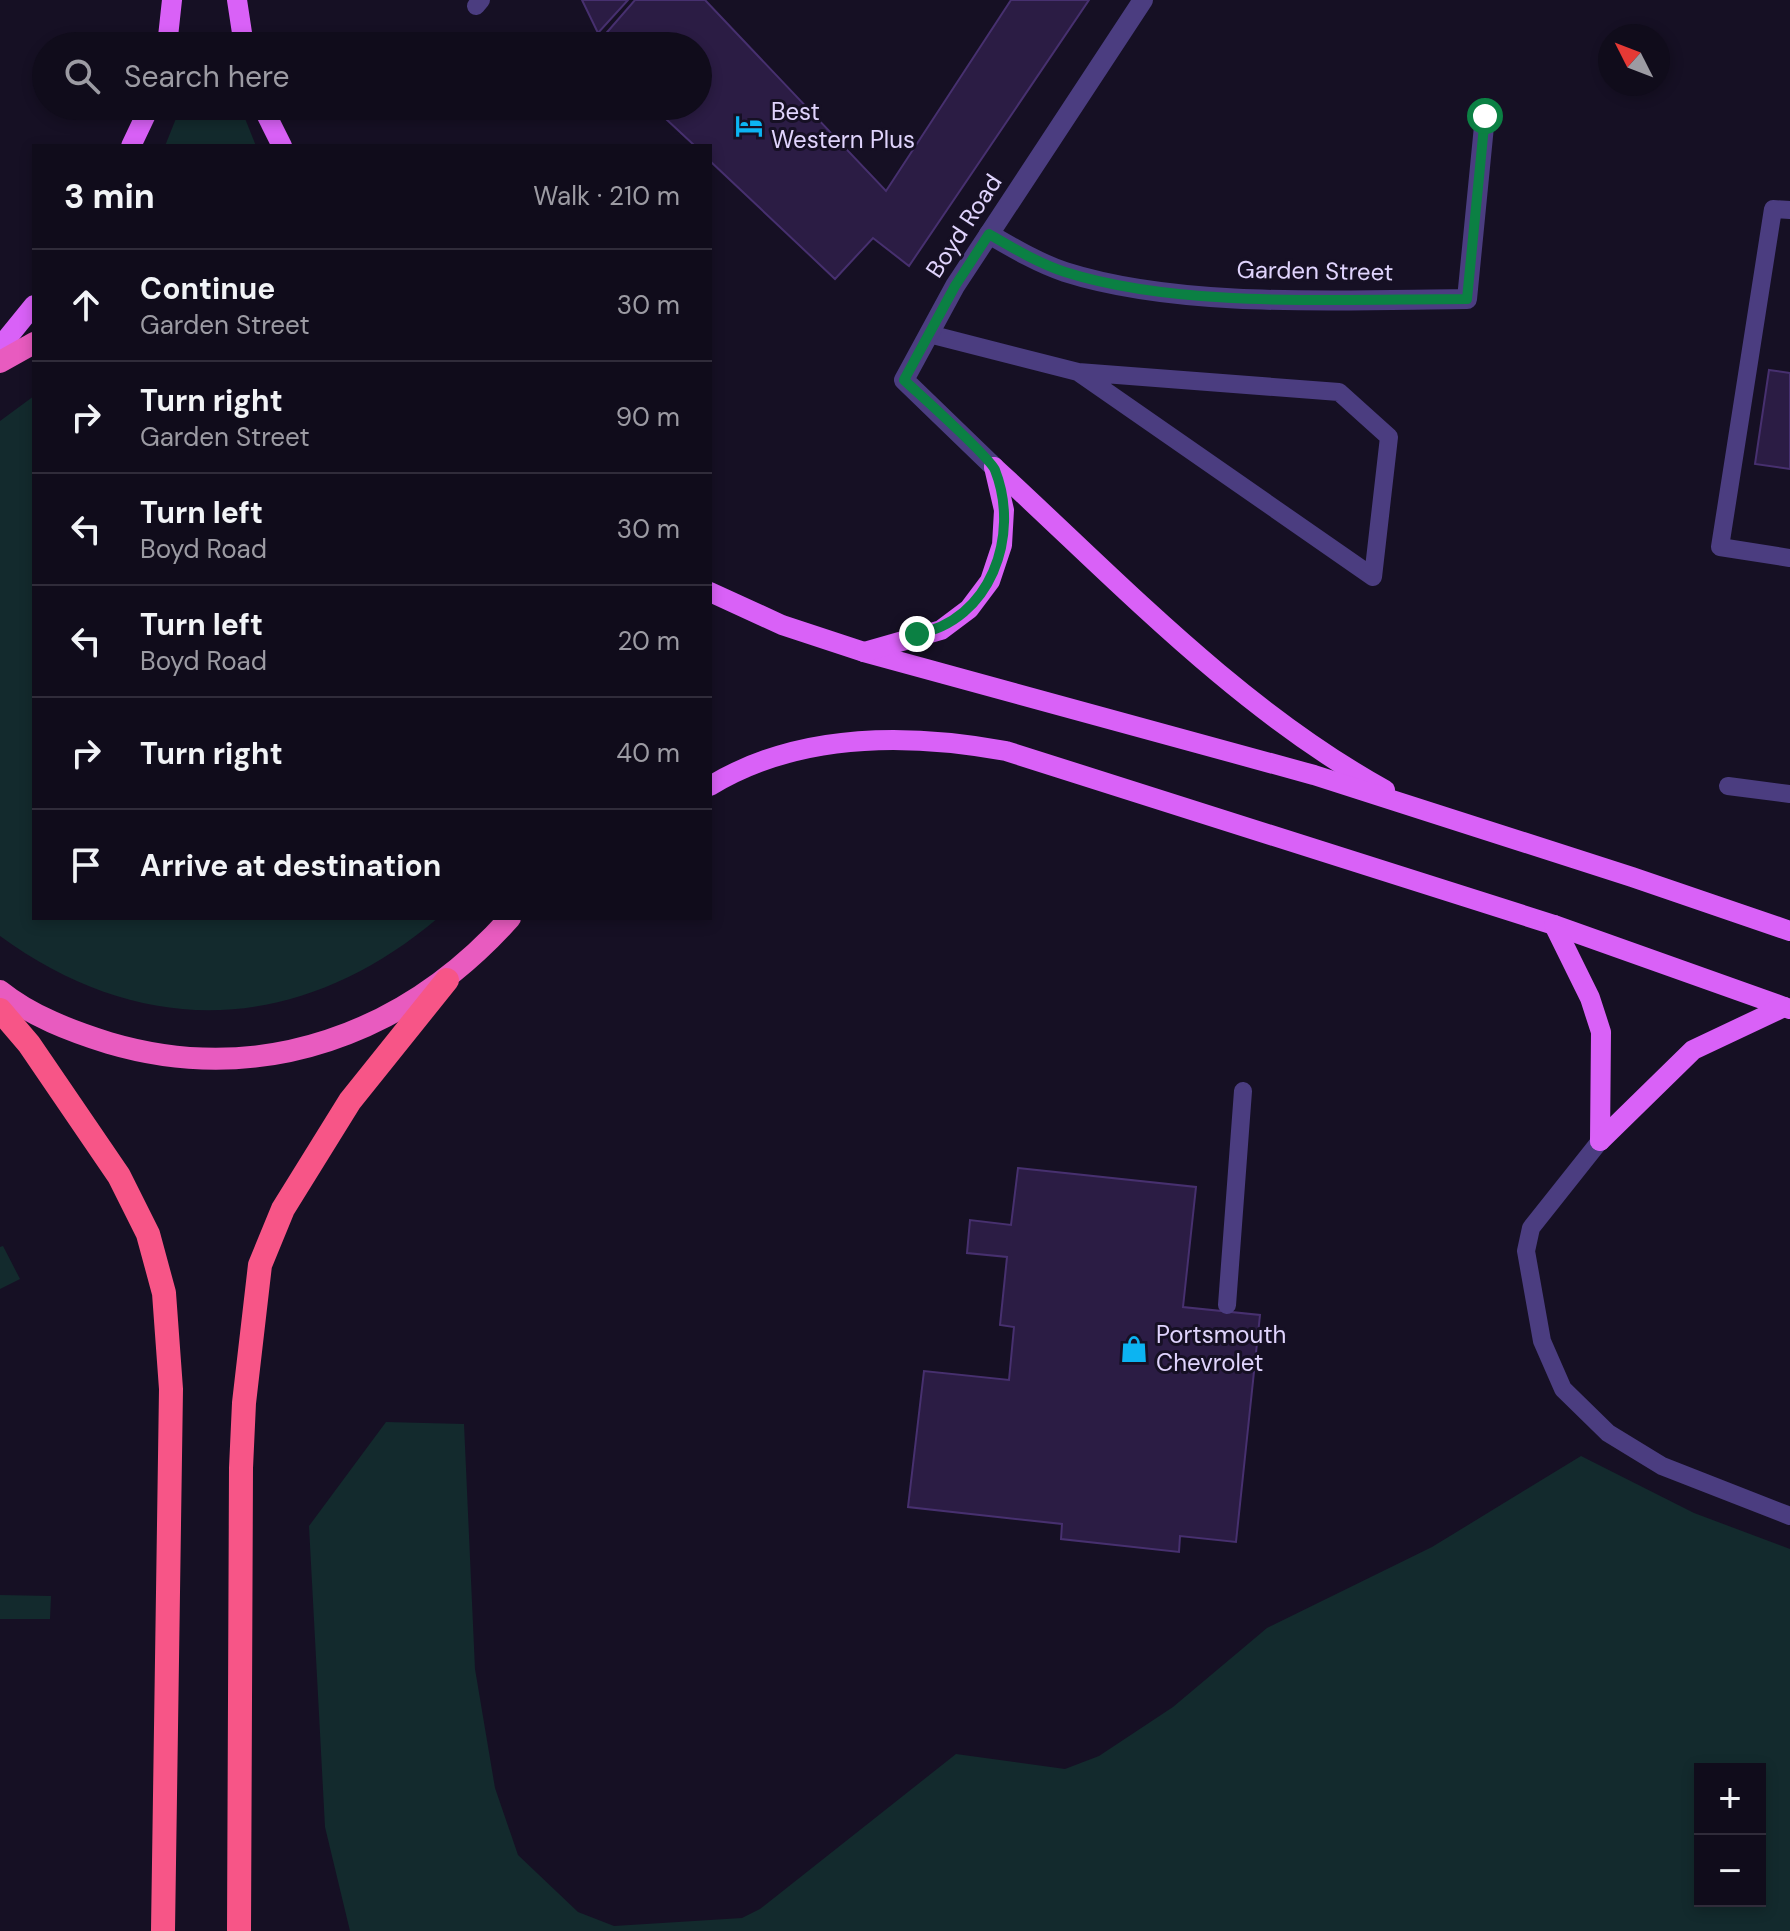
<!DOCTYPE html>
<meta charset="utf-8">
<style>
body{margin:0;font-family:"DM Sans",sans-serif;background:#191524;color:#f1f3f6}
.controls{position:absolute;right:24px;bottom:24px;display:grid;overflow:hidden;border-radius:0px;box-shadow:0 4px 12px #0003}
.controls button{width:72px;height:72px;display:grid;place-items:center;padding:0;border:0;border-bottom:2px solid #302c3a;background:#100c1b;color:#f1f3f6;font:40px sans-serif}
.compass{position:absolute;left:1598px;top:24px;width:72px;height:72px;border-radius:50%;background:#100c1b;box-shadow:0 4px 12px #0003;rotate:312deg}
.stop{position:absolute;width:24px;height:24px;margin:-18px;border:6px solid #0b8043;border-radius:50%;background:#fff}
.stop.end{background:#0b8043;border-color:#fff;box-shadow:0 2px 8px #0008}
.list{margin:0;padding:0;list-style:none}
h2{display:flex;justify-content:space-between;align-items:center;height:104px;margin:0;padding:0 32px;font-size:34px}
h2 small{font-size:26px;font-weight:400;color:#9c9ba3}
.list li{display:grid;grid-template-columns:52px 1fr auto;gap:24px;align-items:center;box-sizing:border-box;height:112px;padding:0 32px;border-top:2px solid #302c3a}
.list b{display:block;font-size:30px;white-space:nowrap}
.list p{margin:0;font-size:26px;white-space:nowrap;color:#9c9ba3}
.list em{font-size:26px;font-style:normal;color:#9c9ba3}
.icon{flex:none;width:44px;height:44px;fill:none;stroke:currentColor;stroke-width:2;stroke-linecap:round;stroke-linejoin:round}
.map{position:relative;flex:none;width:1790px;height:1931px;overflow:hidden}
.search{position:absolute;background:#100c1b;box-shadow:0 4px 12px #0003;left:32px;top:32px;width:680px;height:88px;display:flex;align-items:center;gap:20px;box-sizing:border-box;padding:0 28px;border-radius:44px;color:#9c9ba3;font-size:30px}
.panel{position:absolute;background:#100c1b;box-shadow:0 4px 12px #0003;left:32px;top:144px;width:680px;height:776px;border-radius:0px}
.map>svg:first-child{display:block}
</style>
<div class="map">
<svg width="1790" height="1931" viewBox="0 0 1790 1931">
<rect width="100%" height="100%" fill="#161024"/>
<g fill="#132a2d" fill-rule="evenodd">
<polygon points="220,34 222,46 197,46 200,35"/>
<polygon points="181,106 240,106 256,146 165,146"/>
<path d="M34 396V918H438C302 1033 145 1042 0 936V421Z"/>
<polygon points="3,1246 20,1279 0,1289 0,1247"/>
<path d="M386 1422 464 1424 475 1669 495 1788 518 1855 578 1912 614 1926 742 1918 760 1909 956 1754 1065 1769 1099 1756 1173 1707 1267 1628 1432 1547 1581 1456 1694 1513 1790 1549V1931H350L325 1827 309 1526ZM1760 1769V1901H1700V1769Z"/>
<polygon points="0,1595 51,1596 50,1619 0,1619"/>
</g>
<g fill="#2b1c44" stroke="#47306f" stroke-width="2">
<polygon points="582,0 628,0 598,33"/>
<polygon points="635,0 705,0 886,191 1011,0 1089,0 909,266 873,238 835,279 710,161 710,146 695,146 652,106 698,106 698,46 595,46"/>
<polygon points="1769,370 1790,373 1790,469 1755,464"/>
<polygon points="1018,1168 1196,1187 1183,1307 1260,1315 1236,1542 1180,1536 1179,1552 1061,1539 1062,1524 908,1507 924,1371 1009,1380 1014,1327 1000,1325 1007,1257 967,1253 970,1220 1011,1225"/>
</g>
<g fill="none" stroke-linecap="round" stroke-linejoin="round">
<g stroke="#4b3d80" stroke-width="18">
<polyline points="476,6 481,0"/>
<polyline points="1790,210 1773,209 1720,547 1790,558"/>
<polyline points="929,334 1078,372 1339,392 1389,437 1373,577 1078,372"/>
<polyline points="1728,786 1790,794"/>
<polyline points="1600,1141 1531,1228 1526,1251 1542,1341 1563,1389 1608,1433 1662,1466 1790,1516"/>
<polyline points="1227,1305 1243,1091"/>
</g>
<path stroke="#4b3d80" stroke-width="20" d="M989 234C1013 248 1038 263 1065 272 1181 309 1345 300 1467 299L1485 116"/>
<polyline stroke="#4b3d80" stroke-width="20" points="994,467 904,380 955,286 1143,0"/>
<g stroke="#d961f7" stroke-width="20">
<polyline points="237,0 244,46"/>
<polyline points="167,46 172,0"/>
<polyline points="262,106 282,146"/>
<polyline points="131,146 150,106"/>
<polyline points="0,347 34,305"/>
<path d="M994 467C1118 581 1237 708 1385 790"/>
<polyline points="710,592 782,625 864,652 1314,775 1632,877 1790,931"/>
<polyline points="864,652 941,630 969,609 990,581 1002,545 1004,510 994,467"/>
<path d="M710 786C799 732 908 733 1006 751L1554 925 1790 1009"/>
<polyline points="1554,925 1590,998 1601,1032 1600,1141"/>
<polyline points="1600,1141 1693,1050 1784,1007"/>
</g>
<g stroke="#e85bbf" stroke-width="22">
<polyline points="0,362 34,343"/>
<path d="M0 991C31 1016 71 1031 109 1043 262 1088 407 1033 510 918"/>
</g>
<g stroke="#f75587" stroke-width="24">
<polyline points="0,1010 29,1044 119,1176 148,1234 164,1293 171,1389 163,1931"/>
<polyline points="239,1931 241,1468 244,1403 260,1265 283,1209 350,1101 447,980"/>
</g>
</g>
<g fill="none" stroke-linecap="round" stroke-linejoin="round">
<path stroke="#0b8043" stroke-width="10" d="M917 634C990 621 1021 536 995 470 989 456 920 395 904 380L955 286 989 234C1013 248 1038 263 1065 272 1181 309 1345 299 1467 299L1485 116"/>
</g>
<defs>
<g id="hotel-bare" transform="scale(2.16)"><path d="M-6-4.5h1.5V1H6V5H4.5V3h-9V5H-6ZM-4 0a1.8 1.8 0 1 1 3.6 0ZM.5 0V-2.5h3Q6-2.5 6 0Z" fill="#0cb4f2" stroke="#161024" stroke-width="2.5" paint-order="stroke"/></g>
<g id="shop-bare" transform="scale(2.16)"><path d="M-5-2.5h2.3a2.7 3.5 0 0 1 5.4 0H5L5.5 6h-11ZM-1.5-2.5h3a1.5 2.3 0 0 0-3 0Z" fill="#0cb4f2" stroke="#161024" stroke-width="2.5" paint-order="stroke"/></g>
</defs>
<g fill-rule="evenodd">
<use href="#hotel-bare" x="749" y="126"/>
<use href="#shop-bare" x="1134" y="1349"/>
</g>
<g text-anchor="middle" stroke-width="6" stroke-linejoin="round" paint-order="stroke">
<g font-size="24" fill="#e0d4fd" stroke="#161024" text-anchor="start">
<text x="771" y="120">Best<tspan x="771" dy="28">Western Plus</tspan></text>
<text x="1156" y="1343">Portsmouth<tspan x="1156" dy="28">Chevrolet</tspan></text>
</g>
<g font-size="24" fill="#e0d4fd" stroke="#161024">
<text transform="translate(964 226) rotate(-57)" y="8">Boyd Road</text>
<text transform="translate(1315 271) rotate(1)" y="8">Garden Street</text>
</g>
</g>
</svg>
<div class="controls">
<button>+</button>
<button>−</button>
</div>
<svg class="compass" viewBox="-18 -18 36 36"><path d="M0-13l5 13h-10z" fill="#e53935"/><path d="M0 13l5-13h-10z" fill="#9c9ba3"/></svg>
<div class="stop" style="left:1485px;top:116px"></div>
<div class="stop end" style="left:917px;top:634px"></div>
<div class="search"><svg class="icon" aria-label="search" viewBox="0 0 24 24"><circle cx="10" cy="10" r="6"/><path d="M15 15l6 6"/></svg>Search here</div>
<section class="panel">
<h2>3 min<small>Walk · 210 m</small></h2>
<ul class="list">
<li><svg class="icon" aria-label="ahead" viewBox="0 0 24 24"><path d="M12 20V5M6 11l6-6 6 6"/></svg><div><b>Continue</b><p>Garden Street</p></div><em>30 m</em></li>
<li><svg class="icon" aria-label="right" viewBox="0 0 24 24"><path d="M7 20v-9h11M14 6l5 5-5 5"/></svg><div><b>Turn right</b><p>Garden Street</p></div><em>90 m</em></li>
<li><svg class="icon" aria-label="left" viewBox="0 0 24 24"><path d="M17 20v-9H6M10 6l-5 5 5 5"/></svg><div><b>Turn left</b><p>Boyd Road</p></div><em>30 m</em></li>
<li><svg class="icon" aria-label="left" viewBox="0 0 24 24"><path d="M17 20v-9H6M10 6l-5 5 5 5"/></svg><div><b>Turn left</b><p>Boyd Road</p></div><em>20 m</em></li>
<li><svg class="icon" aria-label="right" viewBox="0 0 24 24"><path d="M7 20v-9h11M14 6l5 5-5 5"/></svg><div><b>Turn right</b></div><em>40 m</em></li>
<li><svg class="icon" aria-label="arrive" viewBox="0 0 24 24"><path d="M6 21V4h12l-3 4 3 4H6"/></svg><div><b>Arrive at destination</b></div></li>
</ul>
</section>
</div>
